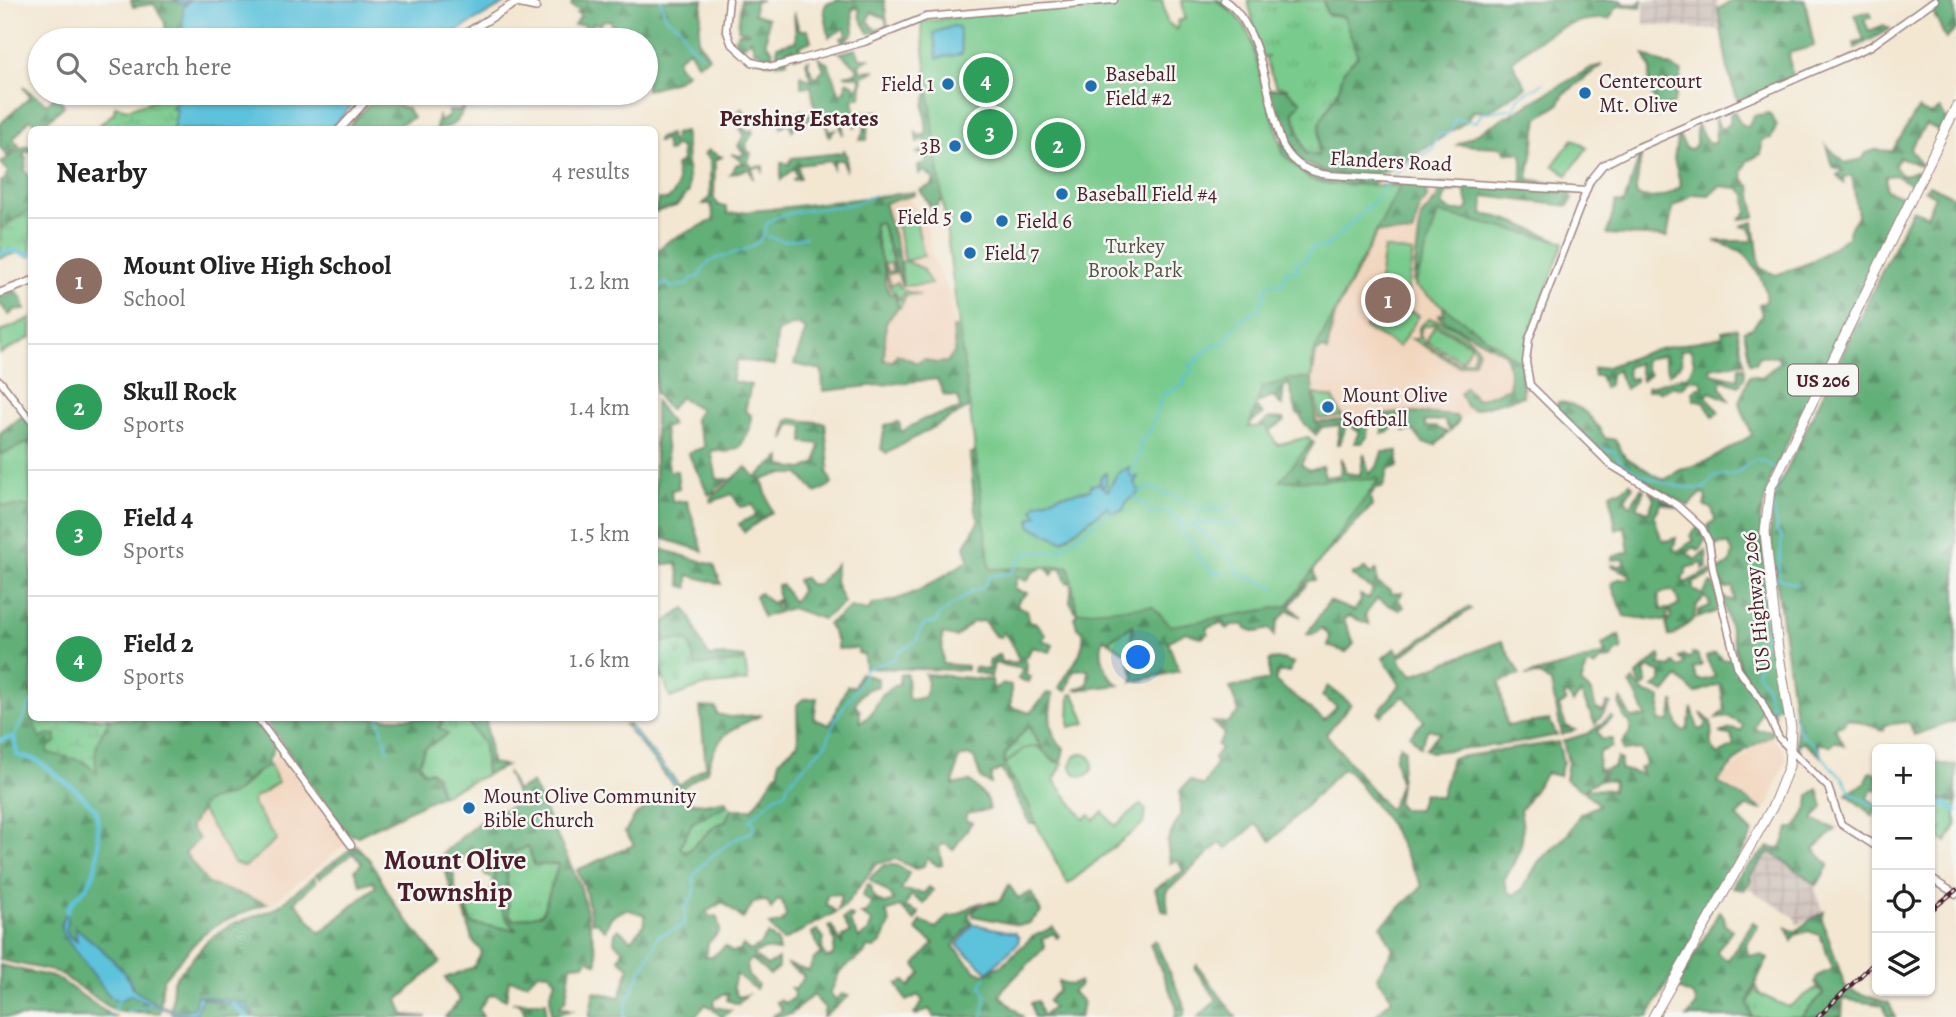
<!DOCTYPE html>
<meta charset="utf-8">
<style>
body{margin:0;font-family:Alegreya,serif;background:#f2f2f2;color:#222}
.controls{position:absolute;right:21px;bottom:21px;display:grid;overflow:hidden;border-radius:10px;box-shadow:0 2px 5px #0004}
.controls button{width:63px;height:63px;display:grid;place-items:center;padding:0;border:0;border-bottom:2px solid #e0e0e0;background:#fff;color:#222;font:35px sans-serif}
.you{position:absolute;left:1139px;top:658px;width:24px;height:24px;margin:-18px;border:5px solid #fff;border-radius:50%;background:#1a73e8;box-shadow:0 0 0 10px #1a73e833}
.badge{display:grid;place-items:center;width:46px;height:46px;border-radius:50%;background:#1a73e8;color:#fff;font-size:23px;font-weight:700}
.pin{position:absolute;translate:-50% -50%;border:4px solid #fff;box-shadow:0 2px 7px #0006}
.list{margin:0;padding:0;list-style:none}
h2{display:flex;justify-content:space-between;align-items:center;height:91px;margin:0;padding:0 28px;font-size:30px}
h2 small{font-size:23px;font-weight:400;color:#767676}
.list li{display:grid;grid-template-columns:46px 1fr auto;gap:21px;align-items:center;box-sizing:border-box;height:126px;padding:0 28px;border-top:2px solid #e0e0e0}
.list b{display:block;font-size:26px;white-space:nowrap}
.list p{margin:0;font-size:23px;white-space:nowrap;color:#767676}
.list em{font-size:23px;font-style:normal;color:#767676}
.icon{flex:none;width:38px;height:38px;fill:none;stroke:currentColor;stroke-width:2;stroke-linecap:round;stroke-linejoin:round}
.map{position:relative;flex:none;width:1956px;height:1017px;overflow:hidden}
.search{position:absolute;background:#fff;box-shadow:0 2px 5px #0004;left:28px;top:28px;width:630px;height:77px;display:flex;align-items:center;gap:18px;box-sizing:border-box;padding:0 24px;border-radius:38px;color:#767676;font-size:26px}
.panel{position:absolute;background:#fff;box-shadow:0 2px 5px #0004;left:28px;top:126px;width:630px;height:595px;border-radius:10px}
.map>svg:first-child{display:block}
</style>
<div class="map">
<svg width="1956" height="1017" viewBox="0 0 1956 1017">
<defs>
<pattern id="industrial-grid" width="8" height="8" patternUnits="userSpaceOnUse" patternTransform="scale(1.75)"><rect width="8" height="8" fill="#cfc1ba"/><path d="M0 4h8M4 0v8" fill="none" stroke="#b3a5a0"/></pattern>
<pattern id="grass-tufts" width="24" height="20" patternUnits="userSpaceOnUse" patternTransform="scale(1.75)"><rect width="24" height="20" fill="#79cb8d"/><path d="M3 7l-1-3M5 7V3M7 7l1-3M15 17l-1-3M17 17v-4M19 17l1-3" fill="none" stroke="#6aae7a"/></pattern>
<pattern id="forest-firs" width="22" height="20" patternUnits="userSpaceOnUse" patternTransform="scale(1.75)"><rect width="22" height="20" fill="#62af78"/><path d="M5 1l3.5 6h-7zM16 11l3.5 6h-7z" fill="#538e63"/></pattern>
<pattern id="wetland-marsh" width="20" height="14" patternUnits="userSpaceOnUse" patternTransform="scale(1.75)"><rect width="20" height="14" fill="#79cb8d"/><path d="M1 5h8M5 5V1M11 12h8M15 12V8" fill="none" stroke="#6aae7a"/></pattern>
<pattern id="cemetery-stones" width="16" height="16" patternUnits="userSpaceOnUse" patternTransform="scale(1.75)"><rect width="16" height="16" fill="#79cb8d"/><path d="M2 7V4a2 2 0 0 1 4 0v3zM10 15v-3a2 2 0 0 1 4 0v3z" fill="#6aae7a"/></pattern>
</defs>
<rect width="100%" height="100%" fill="#f6f6f2"/>
<filter id="ink" filterUnits="userSpaceOnUse"><feTurbulence type="fractalNoise" baseFrequency=".0143" numOctaves="2"/><feDisplacementMap in="SourceGraphic" scale="14" xChannelSelector="R" yChannelSelector="G"/><feConvolveMatrix kernelMatrix="1 2 1 2 8 2 1 2 1" color-interpolation-filters="sRGB"/></filter>
<filter id="wash" filterUnits="userSpaceOnUse"><feTurbulence type="fractalNoise" baseFrequency=".00686" numOctaves="4" result="noise"/><feDisplacementMap in="SourceGraphic" scale="28" xChannelSelector="R" yChannelSelector="G"/><feGaussianBlur stdDeviation="1.57" result="paint"/><feColorMatrix in="noise" values="0 0 0 0 0 0 0 0 0 0 0 0 0 0 0 0 0 1.4 0 .05"/><feComposite in="paint" operator="in"/></filter>
<g filter="url(#wash)">
<rect width="100%" height="100%" fill="#f3e7d2"/>
<g fill="#f2d5bd">
<polygon points="1400,186 1445,189 1415,286 1523,364 1527,394 1473,412 1460,419 1457,415 1409,412 1316,424 1312,356"/>
<polygon points="909,197 928,229 931,253 951,298 958,357 951,366 883,363 870,218 883,203"/>
<polygon points="1771,736 1785,752 1786,759 1768,806 1763,807 1720,781 1765,738"/>
<polygon points="279,752 346,844 271,905 208,884 185,853 199,839 190,828 200,808 267,766"/>
</g>
<g fill="url(#industrial-grid)">
<polygon points="1645,0 1717,0 1722,31 1644,24"/>
<polygon points="1770,850 1817,885 1815,889 1824,912 1797,925 1794,917 1748,888 1754,881 1750,877"/>
</g>
<g fill="url(#grass-tufts)" stroke="#62755c" stroke-width="2">
<polygon points="1248,0 1323,0 1327,14 1344,17 1358,57 1344,70 1339,89 1320,122 1319,156 1305,153 1293,112 1301,101 1285,89 1288,88 1276,86 1265,58 1269,57 1261,56"/>
<path d="M876 220 881 222 896 274 892 270 891 263 884 264 888 271 894 273 887 275 890 285 897 283 902 290 920 295 912 294 904 298 905 294 898 298 904 300 900 308H898L896 294C886 289 888 276 885 266L881 262 874 225Z"/>
<polygon points="31,318 31,337 0,354 0,332"/>
<polygon points="1134,625 1130,648 1126,653 1108,641"/>
<polygon points="1074,694 1086,723 1069,727 1070,695"/>
<polygon points="441,718 465,718 484,745 486,775 441,795 435,775 424,772 419,764 424,749 447,734 437,727 442,724"/>
<polygon points="1028,726 1041,747 1035,746 1004,764 1005,755"/>
<circle cx="1082" cy="765" r="11"/>
<polygon points="1930,793 1934,794 1936,800 1956,802 1956,825 1947,842 1937,837 1942,829 1933,825 1930,831"/>
<polygon points="727,805 732,809 725,822 716,825 686,853 680,847 693,822"/>
<polygon points="528,846 559,864 542,914 513,920 509,916 506,861 515,852"/>
<path d="M489 847 504 915 518 930 472 924 466 904 458 897V893C468 900 483 900 492 889L493 879 486 876 483 869 489 858 481 851Z"/>
<polygon points="1754,982 1759,994 1788,1007 1816,988 1824,994 1801,1017 1752,1017 1748,1003 1754,992"/>
</g>
<g fill="url(#forest-firs)" stroke="#566752" stroke-width="2" fill-rule="evenodd">
<polygon points="131,0 188,1 183,8 183,40 166,40 165,23 154,4 133,7"/>
<polygon points="573,0 703,0 698,40 709,57 698,64 689,50 678,58 678,65 687,73 676,81 646,90 646,40 642,37 616,40 611,29 611,20 602,21 601,25 593,23 587,38 582,32 585,24 574,25 581,16 577,13 582,11 571,6"/>
<polygon points="741,0 762,0 755,2 754,14 768,18 766,43 772,49 773,63 767,63 759,51 755,52 751,39 741,48 734,40 738,33 749,32 738,29"/>
<polygon points="838,0 884,0 888,29 885,18 871,12 868,21 876,30 884,27 879,33 869,33 860,17 859,8 852,9 854,32 843,44 841,38 847,36 845,28 829,37 824,9 826,4"/>
<path d="M1141 0H1162L1167 22 1177 30 1178 21 1185 19 1182 0H1218L1227 5 1252 41 1277 136 1302 169 1380 179 887 453 881 449 885 425 899 422 901 432 924 419 960 409 958 397 944 395 937 379 823 391 822 370 794 364 806 329 796 324 777 332 775 365 737 360 732 381 751 385 745 411 751 415 750 429 740 447 727 452 711 450 717 479H729L709 495 688 453 705 447 694 419 700 409 680 397 669 410 655 393V252L670 240 714 220 711 204H703L710 198V159L704 154 708 150 722 157 715 160 714 199 719 206H726L728 214 915 192V195L884 203 899 255 902 287 881 222 874 223C875 239 879 254 884 268 887 278 881 281 890 294H895L898 308 886 322 884 360 893 361 897 354 917 363 924 359 935 363 947 362 955 351 953 328 1051 315 1116 3Z"/>
<path d="M1323 0H1620L1625 4H1637L1642 0 1641 8 1618 6 1609 19C1571 16 1539 36 1512 62L1526 87 1487 112 1474 111 1466 122C1449 132 1393 171 1378 174 1358 179 1304 171 1292 154 1278 136 1274 110 1268 89H1285L1301 102 1293 112 1305 153 1318 156 1320 122 1339 89 1344 70 1358 56 1344 17 1327 14Z"/>
<polygon points="1734,0 1805,0 1814,46 1789,53 1792,78 1738,102 1728,71 1718,9"/>
<polygon points="1944,0 1954,0 1956,29 1946,39 1932,10"/>
<polygon points="794,12 799,30 808,30 811,41 800,46 801,56 795,57 793,49 786,51 787,61 777,64 777,46 796,41"/>
<polygon points="1870,12 1871,17 1864,20 1869,31 1884,25 1890,29 1855,48 1854,43 1864,40 1854,14"/>
<polygon points="856,49 860,58 869,58 859,64 861,71 876,70 863,76 861,97 853,99 855,113 880,111 868,115 867,140 860,140 865,128 862,116 857,117 855,128 852,118 844,118 843,135 835,111 828,113 828,130 835,130 829,136 823,115 804,122 798,121 792,131 789,121 781,128 780,109 788,117 793,111 799,114 801,110 808,115 815,110 811,86 801,87 801,75 812,82 806,62 809,60 808,65 815,78 824,69 819,58 828,64 840,94 845,91 847,81 854,85 855,91 861,83 859,77 844,75 858,72 856,66 840,53"/>
<polygon points="1644,55 1682,72 1673,105 1662,106 1657,117 1652,116 1655,100 1648,86 1651,69"/>
<polygon points="1602,65 1564,94 1558,105 1538,118 1528,179 1562,185 1522,182 1522,153 1506,153 1501,147 1457,145 1591,68"/>
<polygon points="23,87 47,104 58,93 64,106 41,127 30,119 13,139 19,146 7,156 0,147 0,124 30,97"/>
<polygon points="380,93 409,93 414,99 408,97 398,103 400,107 407,108 413,118 397,125 398,129 345,130"/>
<polygon points="928,93 932,94 943,198 933,211 920,190 932,185 934,179 924,171 919,174 918,165 925,163 928,158 917,153 926,150 924,138 917,142 916,133 919,136 927,134 924,105"/>
<path d="M464 105C461 120 453 128 436 129L438 117 440 122 449 116 448 111H460Z"/>
<polygon points="742,108 745,113 742,119 751,120 742,122 747,132 753,130 753,133 746,144 748,152 751,153 748,162 752,167 763,166 763,173 761,167 752,168 753,179 749,169 730,174 737,164 745,164 732,154 739,156 745,154 738,146 744,135 737,122 738,112"/>
<path d="M1918 109 1930 115 1940 109 1946 119 1940 131 1926 124 1910 149 1923 167 1900 157 1894 165 1902 176 1916 171 1918 174 1913 185 1895 175 1886 176V190L1907 198 1772 474 1760 519 1781 706 1772 709 1775 715 1772 718 1740 667 1722 597 1734 601 1733 587 1720 589 1715 572 1730 564 1733 553 1729 545 1719 544 1712 549 1708 526 1715 520 1712 508 1704 506 1706 497 1702 493 1688 506 1612 462 1556 408 1558 402C1582 403 1594 419 1605 438L1615 440 1625 457 1664 480 1680 470 1708 461 1752 435 1739 402 1750 375 1762 377 1779 363 1778 356H1759L1756 363H1750L1744 331 1752 328 1762 315 1759 304 1766 302C1769 289 1752 258 1741 252 1733 247 1723 244 1714 241H1753L1751 228 1740 226 1754 222 1760 268 1776 275 1809 263 1848 237V231L1858 216 1852 176 1844 177V183L1837 175 1843 171 1832 166 1826 145 1845 163 1863 159 1866 153 1875 150 1892 151Z"/>
<path d="M1734 111 1740 123 1748 127 1753 116 1769 113 1777 125 1771 138 1762 140 1761 154 1747 161 1742 172 1744 180 1751 187 1755 217 1740 219 1747 212 1746 194 1738 188 1720 186 1709 195 1694 194 1673 207 1667 237 1607 234 1616 202 1624 203 1642 149 1635 195C1652 201 1668 197 1681 186L1674 159 1678 134 1686 148 1692 149 1696 144V124L1709 144 1716 142 1715 118 1721 129 1730 124V114Z"/>
<path d="M685 131 689 192 676 206 655 212 658 199 667 200C682 188 677 181 675 165L682 162 681 147 672 146V151L667 152 665 140 657 142V139L670 134V141L674 140 675 133Z"/>
<polygon points="29,146 31,152 25,152 23,157 26,158 25,171 31,179 31,209 0,229 0,181 4,181 8,171 1,163 21,148"/>
<polygon points="844,150 847,157 846,172 843,160 835,160 833,168 831,161 798,165 800,179 792,180 797,177 794,168 781,180 781,163 789,164 792,158 841,153"/>
<path d="M1399 180 1425 185 1427 198 1420 207 1412 234 1377 232 1335 314 1327 351 1323 348 1316 353 1312 379 1316 423 1409 412 1456 416 1459 421 1450 431 1444 420 1424 422 1426 427H1436L1448 433 1436 445 1423 443 1413 430 1404 432 1405 420 1401 419 1387 433H1382L1383 422H1368L1367 437 1362 443H1354L1359 432 1347 423 1340 444H1337L1340 425 1322 427 1316 435 1304 423 1300 414H1297L1289 384 1284 386 1282 406 1273 396 1254 405 1263 414 1247 425 1254 431 1269 418 1284 419 1285 421 1269 431 1276 445 1308 437 1314 443 1301 464 1309 470 1322 466 1325 477 1340 475 1341 457 1346 473 1360 475 1364 453 1369 474 1377 467 1382 452 1398 451V467L1388 469 1383 487 1375 488 1370 497 1372 506 1313 567 1315 580 1309 581 1290 606 1301 617 1288 610 1278 621 1274 636 1270 629 1256 632 1245 628V625H1232L1227 629 1222 623 1208 627V633L1202 638 1186 632 1168 642 1179 671 1132 682 1134 676 1126 653 1130 648 1133 625 1108 641 1104 638C1097 652 1106 678 1119 685L1075 690 1088 684V669L1074 670 1066 691 1059 688C1069 668 1086 654 1083 631L1077 627 1074 617 1077 614 1070 601 1072 583 1066 582 1062 568 1056 569 1052 575 1045 566 1033 572 1027 581 1017 577 1015 590 1027 593 1018 601 1017 606 1027 610 1030 622H1035L1046 635 1042 640 1053 645 1050 652 1032 647 1027 657H1022L1027 664 1026 676 1031 677 1029 682 1018 679 1023 669 994 663 991 677 973 671 974 667 988 670 990 660 999 654 1001 662H1020L1011 642 1003 632 1001 637 995 636 984 621 973 622 956 637 942 634 943 664 967 666V670L865 668 864 655 858 653V648L837 649V641L828 624 851 607 868 611 872 604C910 601 938 579 969 560L965 546 979 520 975 511 970 454 978 450 1025 393Z"/>
<path d="M1439 184 1570 192 1573 199 1568 206 1484 196 1483 215C1504 214 1539 234 1561 241L1560 245 1422 285 1413 283 1421 217 1437 199ZM1456 189 1464 190 1469 207 1465 211H1451L1442 205 1446 193 1455 192Z"/>
<polygon points="1929,185 1956,198 1956,721 1914,735 1909,722 1884,725 1883,730 1847,718 1843,725 1835,728 1844,745 1835,741 1831,746 1817,743 1821,756 1803,742 1797,745 1800,751 1797,755 1796,723 1770,533 1774,496 1912,209 1927,215 1935,196 1924,190"/>
<polygon points="16,291 23,300 25,310 15,310 9,315 0,304 0,297"/>
<polygon points="1457,307 1522,357 1523,396 1473,410 1466,406 1460,393 1465,387 1477,400 1509,388 1510,372 1505,354 1440,318 1439,314 1444,315 1443,308"/>
<polygon points="1737,328 1744,363 1710,368 1711,373 1738,379 1739,367 1744,367 1745,376 1739,386 1722,380 1720,385 1729,400 1710,392 1706,396 1719,412 1713,416 1703,401 1694,400 1693,391 1703,386 1700,380 1689,380 1681,388 1673,386 1660,392 1657,389 1647,391 1647,387 1689,375 1694,362 1690,348 1680,351 1682,363 1669,374 1662,355 1644,360 1646,369 1650,374 1642,381 1638,363 1627,367 1628,379 1635,378 1635,382 1625,389 1617,370 1610,374 1609,385 1604,388 1600,375 1594,376 1593,369 1607,367 1650,351 1723,336 1722,331"/>
<polygon points="655,401 672,425 664,428 669,471 677,471 679,489 671,490 672,502 687,501 703,551 655,536"/>
<polygon points="23,415 31,426 31,445 29,442 0,455 0,433"/>
<polygon points="788,419 825,423 829,467 827,470 832,484 816,493 799,474 779,474 762,480 772,512 744,532 739,524 756,515 753,505 740,507 732,494 711,502 710,499 746,467 756,477 781,457 781,466 803,469 816,463 820,444 803,442 804,426 790,424 784,440"/>
<polygon points="1630,483 1633,486 1625,499 1631,506 1641,488 1644,490 1637,508 1649,512 1654,498 1649,490 1678,508 1662,503 1654,516 1661,538 1666,541 1676,538 1673,550 1678,551 1694,540 1691,536 1698,527 1706,538 1699,551 1694,547 1687,553 1695,560 1706,550 1707,568 1703,569 1703,563 1686,568 1686,574 1682,579 1685,583 1711,570 1712,575 1693,583 1693,589 1702,595 1711,583 1714,584 1720,610 1697,618 1700,610 1710,606 1709,601 1704,597 1696,606 1694,619 1673,636 1669,636 1666,623 1671,617 1670,609 1679,604 1675,592 1669,590 1658,595 1661,610 1668,609 1667,619 1663,621 1624,616 1611,584 1619,579 1631,578 1629,574 1610,565 1623,566 1624,559 1612,560 1612,557 1629,552 1625,526 1616,530 1610,493 1617,490 1620,492"/>
<polygon points="0,503 31,506 32,718 253,718 275,747 267,763 270,765 253,775 234,794 205,802 190,828 199,839 185,853 208,884 267,903 224,921 202,935 163,979 160,1013 115,1011 57,972 0,960"/>
<polygon points="654,547 714,565 721,584 688,575 688,588 681,586 677,563 655,565"/>
<polygon points="836,564 835,582 844,603 823,619 791,608 763,617 755,596 760,593 771,603 777,600 775,607 779,608 777,585 782,585 793,602 801,591 797,580 804,578 809,584 818,584"/>
<polygon points="1365,568 1370,575 1376,570 1377,583 1390,590 1390,594 1402,593 1398,600 1404,607 1399,610 1377,599 1365,615 1369,624 1349,616 1344,620 1354,644 1346,652 1328,646 1330,636 1322,628 1313,635 1307,634 1329,601 1354,611 1361,601 1360,595 1368,598 1373,590 1352,576 1352,573 1359,573"/>
<polygon points="1468,607 1471,609 1400,657 1400,663 1413,675 1502,641 1520,675 1499,682 1507,726 1549,720 1557,735 1518,743 1431,752 1425,749 1440,732 1428,729 1420,747 1410,735 1424,721 1404,696 1381,716 1378,713 1400,685 1383,658 1395,648 1399,654"/>
<path d="M685 608C699 626 697 646 712 658L715 655 745 658V661L696 666 656 654 662 679 655 680V630Z"/>
<polygon points="1619,635 1622,650 1616,651 1612,659 1600,660 1594,667 1588,664 1581,683 1591,692 1596,709 1603,711 1607,703 1611,704 1595,724 1581,693 1573,703 1568,694 1564,696 1566,701 1559,706 1566,726 1575,730 1562,735 1551,683 1540,675 1525,676 1605,654 1602,644"/>
<path d="M1692 653 1697 654 1702 665 1693 669 1697 679 1703 680 1715 677 1706 657 1715 653 1723 660 1733 658 1762 707 1754 730H1772L1773 734 1744 751 1717 782 1764 810 1746 807 1737 817 1753 833 1648 1017H1374L1392 999 1377 977 1393 949 1381 926 1422 886 1390 825 1349 771 1342 769 1271 841 1256 824 1226 849 1220 843 1166 892 1168 912 1163 911 1155 889 1183 871 1178 860 1170 863 1167 842 1180 815V791L1190 780 1203 786 1216 764 1214 758 1221 748 1217 745 1224 734 1212 722 1227 723 1239 712 1230 688 1269 680V660L1282 659 1294 663 1289 672H1278L1275 681 1324 720 1337 707 1322 696 1328 686 1351 704 1326 734 1387 808H1391L1400 782 1395 758 1400 745 1405 750C1400 766 1401 785 1397 803L1402 809H1418L1423 793 1441 797 1452 758 1558 742 1563 762 1559 776 1546 773 1520 811C1528 839 1518 856 1504 881L1508 892 1514 895 1522 889 1539 861 1568 834 1580 814 1599 805 1584 791 1587 789 1613 790 1614 781 1601 780 1606 769 1614 767 1617 758 1621 760 1620 769 1643 775 1639 768 1646 764 1641 749 1623 751 1622 743 1630 732V722L1625 720 1619 703 1621 699 1631 718 1646 717C1640 705 1638 695 1630 684L1633 680 1643 692 1661 698 1659 721H1670L1674 701 1677 725 1683 731 1687 730 1692 708 1698 729H1703L1707 724 1701 713 1711 722 1712 748 1717 755 1734 746 1731 735 1719 733 1731 729 1741 731 1743 725 1727 716 1715 719 1725 710 1720 684 1695 693 1678 677 1665 693 1653 687 1661 682V673L1650 668 1644 672 1647 684 1642 687 1636 676 1660 654 1661 660 1658 665 1670 667 1674 663 1680 667 1685 663 1679 658 1683 655 1688 658 1693 656Z"/>
<path d="M860 673 878 679V686C865 689 860 693 855 705L860 711V722C880 714 873 692 899 684L900 675 907 674 908 697 911 700 924 697 928 683 925 674 992 680 993 689 1002 684 1011 686V707L1030 713 1047 693 1053 694C1049 711 1047 734 1064 748L1061 763 1047 756 1028 726 1005 755 1004 765 1029 804 1036 824H1030L1001 769 991 775V784L981 779 974 758 968 755 959 758 953 785 970 781 988 800 989 810 966 814V821L972 822 953 850 946 844 939 846 942 865 938 866 927 858 923 867 915 869 896 859 876 864 845 906 838 910 841 894 827 895 826 904 836 912 783 941 769 925 781 923 786 916 782 901 778 899 771 909 767 901 754 902 743 919 723 902 706 912 710 917 717 916 720 931 708 943 706 957H712L725 946 732 952 740 951 743 945 750 951 758 947 768 934 777 941 779 951 764 949 753 955 767 966 778 959V968L770 975 752 959 747 963 748 976 758 985 756 989 736 974 733 987 738 997 747 995 738 1004 727 1000 728 994H723L714 1001V1007L731 1010 722 1017 706 1004 695 1017H589L594 992 620 997 629 967 619 959 623 950 614 942 615 933 618 929 631 940 643 926 645 915 626 909 611 917 605 930 596 922H592L584 885 577 870 634 845 625 832 636 815 675 787 625 725H629L679 785 706 766 700 707 716 708 717 714 729 717 762 715C729 730 716 734 707 771L683 787 682 796 687 802 705 804 726 800 727 805 693 822 680 847 686 853 716 825 725 822 732 809H752C763 797 768 783 779 771V761L798 743 797 705 803 699 817 698 814 719 830 725 847 686 854 687Z"/>
<polygon points="1611,716 1613,718 1597,731 1601,739 1612,739 1612,747 1599,752 1598,770 1603,769 1599,780 1582,790 1565,779 1568,762 1563,741 1589,733"/>
<polygon points="264,718 441,718 442,724 438,727 448,734 424,749 419,764 424,772 431,771 436,775 441,795 358,836 347,834"/>
<polygon points="465,718 486,718 491,763 506,766 486,775 484,745"/>
<polygon points="1930,763 1956,765 1956,802 1947,799 1935,800 1934,794 1930,793"/>
<path d="M507 772 516 791 532 783 580 885 597 955V964L588 959 584 964 571 965 566 999 560 1007 572 1010 551 1016 550 994 556 980 549 973 538 972 527 983 509 980 506 1000 494 994 488 996 479 1009 483 1017H445L460 1000 445 978 474 967 482 952 472 939 463 906 454 900 446 872 454 874C451 891 466 907 472 924L517 930C495 917 496 871 490 847L466 854 455 867 447 865 441 855 479 822 516 804 515 791ZM528 846 534 865 559 864 542 914 514 920 509 915 506 862 515 852Z"/>
<polygon points="1870,772 1877,773 1877,790 1873,788 1868,798 1877,806 1873,816 1847,794 1866,782"/>
<polygon points="1818,789 1823,807 1813,820 1836,829 1814,849 1829,865 1817,885 1770,851 1749,877 1752,880 1744,890 1732,888 1737,877 1769,847 1777,849 1782,846 1789,828 1795,828 1808,808 1809,795"/>
<polygon points="356,845 370,860 396,906 440,962 398,1000 404,1015 427,1017 187,1017 171,1014 173,981 207,941 228,926 276,908 314,877 316,882 295,901 320,933 376,886 373,881 361,885 355,870 362,863 353,853 320,878 316,875"/>
<polygon points="884,865 896,865 909,873 901,890 924,893 929,887 933,890 924,904 911,895 905,907 919,913 915,921 900,907 886,912 890,923 882,942 874,948 867,947 864,954 840,971 830,994 836,1000 842,994 849,996 823,1017 825,1008 813,995 791,1014 771,1017 782,1010 776,1002 780,1000 784,1003 793,999 794,993 790,987 795,990 804,976 786,964 809,971 813,960 821,953 812,934 817,930 824,938 822,948 826,958 833,956 835,941 828,926 831,925 842,944 843,936 850,933 843,919 848,915 853,916 850,923 859,938 868,932 872,922 861,914 866,913 872,903 862,896 868,884 871,885 873,897 884,904 894,901 890,894 869,879"/>
<polygon points="1009,885 1018,898 1031,892 1041,912 1028,924 1018,925 973,916 974,911 984,903 1000,901"/>
<path d="M980 903 968 915 972 922 953 946 975 970 984 974 1002 965 1032 937 1053 927 1059 936 1057 938 1053 933 1042 939 1045 947 1003 989 1000 996 1023 1017H934L929 1009 916 1015 914 1014 923 1001 918 995 906 1001 897 984 905 981 909 987 921 973 915 965 934 943 916 930 921 921 936 928 948 916C960 917 968 906 980 903Z"/>
<path d="M1719 912 1724 917 1725 925 1732 930 1717 951 1719 955 1728 960 1753 922 1758 926 1746 945 1748 955H1762L1768 959C1759 974 1752 988 1748 1003L1752 1017H1687L1697 1005 1694 996 1676 988Z"/>
<path d="M1824 912 1822 919 1846 989 1889 1003 1895 1017 1887 1016 1883 1005 1843 999 1842 1017H1801L1823 994 1815 982 1817 976 1833 969 1820 935 1808 931 1795 935 1792 941 1787 928 1795 932C1804 925 1812 917 1824 912Z"/>
<polygon points="1155,940 1186,1009 1183,1017 1175,1017 1177,1007 1150,944"/>
<polygon points="0,965 57,978 110,1015 117,1017 0,1017"/>
<polygon points="1197,965 1236,1017 1198,1017 1217,1000 1195,969"/>
<polygon points="1058,981 1071,985 1079,982 1080,985 1072,992 1083,1001 1080,1017 1034,1017 1031,1003 1038,1001 1042,1016 1053,1008 1048,1001 1059,990"/>
<polygon points="512,1002 546,1002 545,1017 526,1017 521,1004"/>
</g>
<g fill="url(#wetland-marsh)" stroke="#62755c" stroke-width="2">
<polygon points="174,93 177,102 172,108 178,108 173,129 93,130 114,113 115,106 128,109"/>
<polygon points="31,209 31,257 17,253 0,258 0,229"/>
<path d="M32 718H107L108 722C96 741 93 751 97 773L83 761 48 753 47 748 56 742V735L48 734 40 739Z"/>
</g>
<polygon fill="url(#cemetery-stones)" stroke="#62755c" stroke-width="2" points="672,640 689,641 696,666 745,661 748,681 703,686 670,698 656,654 660,644"/>
<g fill="#79cb8d" stroke="#62755c" stroke-width="2" fill-rule="evenodd">
<path d="M1162 0 1167 22 1177 30 1178 21 1185 19 1182 0H1216L1236 15 1249 33 1283 154 1309 179 1329 184 1400 186 1312 356V379H1292L1262 387 1249 427 1266 426 1277 445 1308 437 1312 441 1280 481 1379 479 1287 606 1171 626 1152 606 1077 612 1069 566 990 569C968 386 941 204 921 22L986 13Z"/>
<polygon points="1573,139 1587,148 1567,175 1553,165"/>
<polygon points="1438,213 1564,242 1528,337 1523,364 1415,286"/>
<polygon points="916,220 924,256 905,261 897,224"/>
<polygon points="1384,248 1413,253 1406,297 1377,293"/>
<polygon points="905,261 922,268 931,284 903,286 901,262"/>
<polygon points="1385,305 1398,305 1419,316 1399,347 1365,328 1374,312"/>
<path d="M1429 319C1444 320 1473 336 1478 350L1474 362 1459 366 1412 339H1418L1419 327ZM1436 323 1470 342 1475 351 1472 360 1459 363 1424 343 1420 334 1422 327Z"/>
<polygon points="1435,325 1471,345 1462,361 1426,341"/>
<polygon points="1315,394 1333,398 1342,416 1319,419"/>
<polygon points="29,442 31,506 5,506 0,503 0,455"/>
<path d="M1035 746C1047 749 1049 764 1063 763L1054 780 1084 819 1090 815 1094 820 1103 812 1115 826 1141 804 1146 811 1143 824 1068 884 1036 824 1029 804 1004 765 1023 749Z"/>
<path d="M270 765 278 783 254 798 252 803 277 839 245 867 234 863 200 808C211 794 222 801 235 793 248 785 254 771 270 765Z"/>
</g>
<g fill="#5dc2db" stroke="#547083" stroke-width="2">
<polygon points="175,0 511,0 441,40 183,40 183,8 188,2 180,4"/>
<polygon points="953,26 959,27 962,54 937,58 934,33"/>
<polygon points="173,93 363,93 331,129 173,130 177,109 172,109 176,102"/>
<polygon points="1129,467 1128,472 1133,479 1134,476 1138,477 1134,483 1140,492 1127,501 1123,510 1110,512 1108,506 1062,541 1030,526 1030,519 1038,515 1033,510 1036,504 1060,495 1090,490 1091,485 1101,483 1100,478 1106,473 1106,485 1101,486 1108,491 1117,474"/>
<path d="M68 906C69 922 59 932 77 942L75 927C90 940 130 970 133 989 149 1001 173 1015 194 1008L197 995 246 1004 255 1017 241 1007 202 998 196 1013C175 1017 149 1003 130 995L121 1001 111 998 63 934 61 924Z"/>
<polygon points="973,924 1015,933 1019,938 1018,943 988,972 957,945"/>
</g>
<g fill="none" stroke-linecap="round" stroke-linejoin="round">
<g stroke="#5dc2db" stroke-width="2">
<polyline points="661,0 665,17 680,27 688,43 701,55"/>
<polyline points="1394,175 1414,158 1431,151 1438,135 1450,133 1455,119 1476,122 1482,113 1514,108 1519,97 1543,83"/>
<polyline points="767,236 784,241 806,237"/>
<path d="M654 290 667 283 671 287 687 285 692 278 699 277C709 243 761 265 767 223 798 202 842 215 874 195"/>
<path d="M1600 448 1614 451C1624 475 1681 491 1705 488L1713 477 1735 474 1754 460 1764 461 1775 469"/>
<polyline points="1134,476 1131,470 1142,451 1139,444 1151,430 1162,395 1185,384 1183,377 1193,371 1189,365 1200,361 1197,358 1215,344 1221,345 1242,318 1259,309 1267,286 1275,282 1282,285 1287,270 1297,272 1296,263 1305,261 1311,248 1325,248 1362,213 1364,207 1368,208 1388,181"/>
<path d="M1140 492 1152 487C1161 493 1169 495 1178 498 1192 504 1199 517 1214 508L1220 512 1233 503"/>
<polyline points="1774,494 1779,479"/>
<polyline points="1134,496 1140,503 1144,503 1150,515 1156,511 1170,512 1172,518 1191,526 1196,523 1239,524"/>
<polyline points="1773,506 1777,532 1782,537 1778,578"/>
<polyline points="1177,518 1186,537 1194,543 1196,555 1213,572 1222,572 1224,575"/>
<path d="M1192 527C1212 531 1214 553 1233 557L1239 574 1275 587"/>
<polyline points="1774,580 1778,578 1798,585"/>
<polyline points="1767,587 1764,601 1768,626 1757,672 1766,686 1771,705 1784,708"/>
<polyline points="1793,715 1802,735 1811,741 1830,766"/>
<polyline points="379,718 388,750"/>
<polyline points="629,727 675,783"/>
<polyline points="14,737 32,700"/>
<polyline points="1831,767 1840,776"/>
<polyline points="1842,777 1852,794 1877,807"/>
<polyline points="114,1011 119,1000"/>
<polyline points="127,1013 128,1010 146,1007 152,1003"/>
<polyline points="108,1017 110,1015"/>
<path d="M624 1017C627 992 648 962 658 936L684 926 686 907 696 888 693 880C696 864 736 836 751 833L755 824 750 820 776 796 785 793 788 784 827 742 836 718 862 680 865 669 895 659 896 653 917 641 919 631 926 623H936L939 615 972 591 983 587 990 576 1011 573 1026 552H1057L1110 512"/>
<polyline points="983,1017 986,996 981,986 985,977"/>
</g>
<g stroke="#5dc2db" stroke-width="4.5">
<polyline points="0,253 14,251 32,255"/>
<path d="M0 740 14 737 17 755 37 760 77 791 96 810C99 832 101 868 87 886 81 895 69 901 67 912"/>
<polyline points="1934,809 1945,803 1956,811"/>
<polyline points="232,1004 247,1017"/>
</g>
</g>
</g>
<g filter="url(#ink)">
<g fill="none" stroke-linecap="round" stroke-linejoin="round">
<g stroke="#9e837e" stroke-width="9">
<g id="secondary">
<polyline points="729,0 726,29 731,43 752,62 773,67 864,42 926,17 1114,0"/>
<path d="M1224 0C1264 27 1266 102 1283 146 1294 165 1309 173 1330 175L1586 191"/>
<polyline points="0,381 32,422"/>
<polyline points="257,718 351,845"/>
<polyline points="1877,847 1841,824 1828,787 1779,738 1761,700 1738,669 1713,569 1709,542 1702,528 1677,505 1611,465 1530,385 1526,362 1529,339 1590,181 1603,165 1632,150 1871,46 1935,0"/>
<polyline points="1930,878 1956,894"/>
</g>
</g>
<g stroke="#9e837e" stroke-width="10">
<g id="primary">
<polyline points="517,3 536,7"/>
<polyline points="455,40 520,0"/>
<polyline points="339,130 373,93"/>
<polyline points="0,293 32,281"/>
</g>
</g>
<g stroke="#9e837e" stroke-width="11">
<polyline id="trunk" points="1653,1017 1773,806 1789,766 1791,728 1778,649 1765,532 1770,489 1956,107"/>
</g>
<use href="#secondary" stroke="#fff" stroke-width="6"/>
<use href="#primary" stroke="#fff" stroke-width="7"/>
<use href="#trunk" stroke="#fff" stroke-width="9"/>
<g stroke="#4a1f2b" stroke-width="4.5">
<g id="rail">
<polyline points="1930,911 1956,890"/>
<polyline points="1818,1017 1877,960"/>
</g>
</g>
<use href="#rail" stroke="#f6f6f2" stroke-width="2" stroke-dasharray="5" stroke-linecap="butt"/>
</g>
</g>
<g fill="#1f6fb2" stroke="#f6f6f2" stroke-width="2.5">
<circle cx="948" cy="84" r="7"/>
<circle cx="1091" cy="86" r="7"/>
<circle cx="1585" cy="93" r="7"/>
<circle cx="955" cy="146" r="7"/>
<circle cx="1062" cy="194" r="7"/>
<circle cx="966" cy="217" r="7"/>
<circle cx="1002" cy="221" r="7"/>
<circle cx="970" cy="253" r="7"/>
<circle cx="1328" cy="407" r="7"/>
<circle cx="469" cy="808" r="7"/>
</g>
<g text-anchor="middle" stroke-width="5" stroke-linejoin="round" paint-order="stroke">
<rect fill="#f6f6f2" stroke="#7e6067" stroke-width="2" x="1788" y="364.5" width="70" height="31" rx="5"/>
<g font-size="19" font-weight="bold" fill="#4a1f2b">
<text x="1823" y="387">US 206</text>
</g>
<g font-size="21" fill="#4a1f2b" stroke="#f6f6f2" text-anchor="start">
<text x="1105" y="81">Baseball<tspan x="1105" dy="24">Field #2</tspan></text>
<text x="1599" y="88">Centercourt<tspan x="1599" dy="24">Mt. Olive</tspan></text>
<text x="934" y="91" text-anchor="end">Field 1</text>
<text x="941" y="153" text-anchor="end">3B</text>
<text x="1076" y="201">Baseball Field #4</text>
<text x="952" y="224" text-anchor="end">Field 5</text>
<text x="1016" y="228">Field 6</text>
<text x="984" y="260">Field 7</text>
<text x="1342" y="402">Mount Olive<tspan x="1342" dy="24">Softball</tspan></text>
<text x="483" y="803">Mount Olive Community<tspan x="483" dy="24">Bible Church</tspan></text>
</g>
<g font-size="21" fill="#4a1f2b" stroke="#f6f6f2">
<text transform="translate(1391 161) rotate(3)" y="7">Flanders Road</text>
<text transform="translate(1756 602) rotate(-96)" y="7">US Highway 206</text>
</g>
<g font-size="21" fill="#585348" stroke="#f6f6f2">
<text x="1135" y="253">Turkey<tspan x="1135" dy="24">Brook Park</tspan></text>
</g>
<g font-size="23" font-weight="bold" fill="#4a1f2b" stroke="#f6f6f2">
<text x="799" y="126">Pershing Estates</text>
</g>
<g font-size="28" font-weight="bold" fill="#4a1f2b" stroke="#f6f6f2">
<text x="455" y="869">Mount Olive<tspan x="455" dy="32">Township</tspan></text>
</g>
</g>
</svg>
<div class="controls">
<button>+</button>
<button>−</button>
<button><svg class="icon" aria-label="locate" viewBox="0 0 24 24"><circle cx="12" cy="12" r="6"/><path d="M12 2v4M12 18v4M2 12h4M18 12h4"/></svg></button>
<button><svg class="icon" aria-label="layers" viewBox="0 0 24 24"><path d="M12 4l9 5-9 5-9-5zM3 14l9 5 9-5"/></svg></button>
</div>
<div class="you"></div>
<div class="pin badge" style="left:1388px;top:300px;background:#8d6e63">1</div>
<div class="pin badge" style="left:1058px;top:145px;background:#2e9e5b">2</div>
<div class="pin badge" style="left:990px;top:132px;background:#2e9e5b">3</div>
<div class="pin badge" style="left:986px;top:80px;background:#2e9e5b">4</div>
<div class="search"><svg class="icon" aria-label="search" viewBox="0 0 24 24"><circle cx="10" cy="10" r="6"/><path d="M15 15l6 6"/></svg>Search here</div>
<section class="panel">
<h2>Nearby<small>4 results</small></h2>
<ul class="list">
<li><span class="badge" style="background:#8d6e63">1</span><div><b>Mount Olive High School</b><p>School</p></div><em>1.2 km</em></li>
<li><span class="badge" style="background:#2e9e5b">2</span><div><b>Skull Rock</b><p>Sports</p></div><em>1.4 km</em></li>
<li><span class="badge" style="background:#2e9e5b">3</span><div><b>Field 4</b><p>Sports</p></div><em>1.5 km</em></li>
<li><span class="badge" style="background:#2e9e5b">4</span><div><b>Field 2</b><p>Sports</p></div><em>1.6 km</em></li>
</ul>
</section>
</div>
